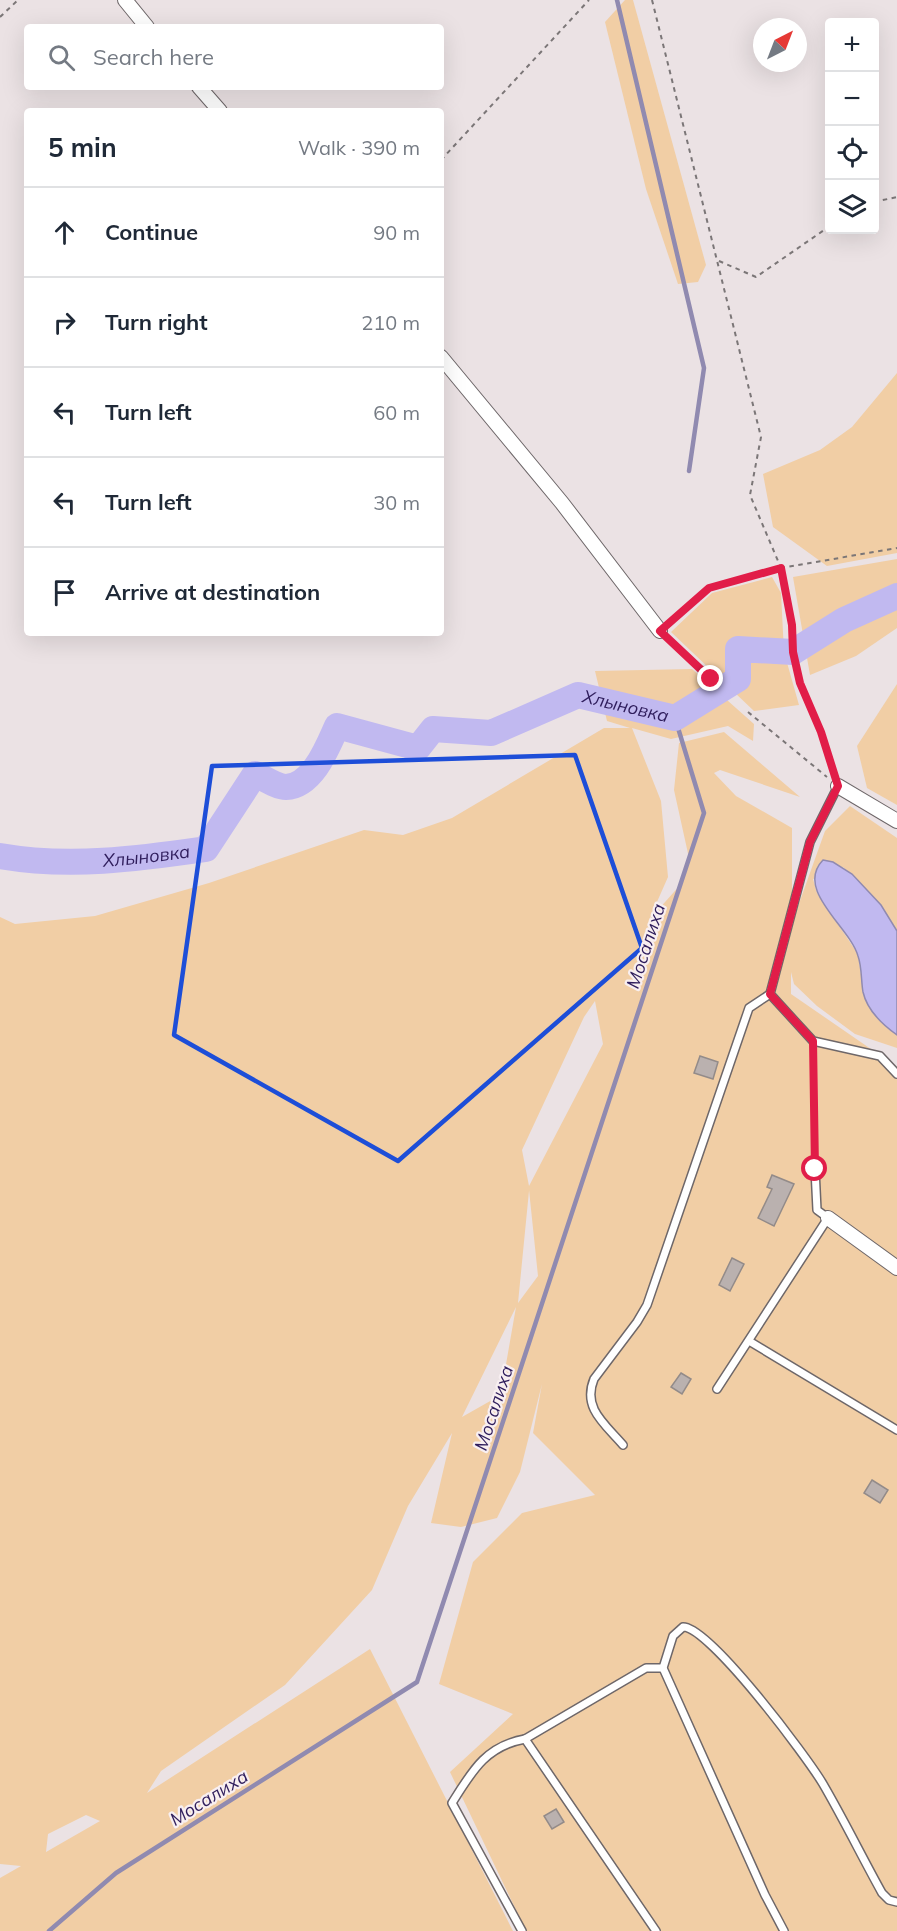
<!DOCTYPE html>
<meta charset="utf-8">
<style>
body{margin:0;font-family:Mulish,sans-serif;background:#f6f6f7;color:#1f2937}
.controls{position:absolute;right:18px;top:18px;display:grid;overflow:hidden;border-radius:6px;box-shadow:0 6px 24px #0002}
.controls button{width:54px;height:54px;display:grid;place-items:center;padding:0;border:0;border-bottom:2px solid #e0e1e3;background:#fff;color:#1f2937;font:30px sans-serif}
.compass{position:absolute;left:753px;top:18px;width:54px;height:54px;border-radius:50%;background:#fff;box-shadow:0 6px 24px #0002;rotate:42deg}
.stop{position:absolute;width:18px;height:18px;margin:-14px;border:4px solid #e11d48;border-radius:50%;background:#fff}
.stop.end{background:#e11d48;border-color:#fff;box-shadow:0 2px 6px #0008}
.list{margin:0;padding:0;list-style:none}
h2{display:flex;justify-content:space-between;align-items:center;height:78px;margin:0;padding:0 24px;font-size:26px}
h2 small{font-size:20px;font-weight:400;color:#747a83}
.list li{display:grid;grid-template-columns:39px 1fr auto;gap:18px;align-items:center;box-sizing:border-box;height:90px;padding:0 24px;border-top:2px solid #e0e1e3}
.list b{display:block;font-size:22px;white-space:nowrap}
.list em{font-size:20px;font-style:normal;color:#747a83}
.icon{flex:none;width:33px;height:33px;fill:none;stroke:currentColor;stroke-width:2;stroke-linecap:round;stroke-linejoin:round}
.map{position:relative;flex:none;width:897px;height:1931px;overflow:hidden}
.search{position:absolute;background:#fff;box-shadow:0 6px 24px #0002;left:24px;top:24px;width:420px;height:66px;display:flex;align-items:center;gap:15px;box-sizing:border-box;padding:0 21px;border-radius:6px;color:#747a83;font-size:22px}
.panel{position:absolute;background:#fff;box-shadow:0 6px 24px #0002;left:24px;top:108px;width:420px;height:528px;border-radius:6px}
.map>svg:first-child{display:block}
</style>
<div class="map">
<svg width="897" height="1931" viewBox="0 0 897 1931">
<rect width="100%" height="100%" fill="#ebe2e4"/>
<g fill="#f1cea5" fill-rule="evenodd">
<polygon points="625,0 633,0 706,265 698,282 678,284 646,189 605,22"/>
<polygon points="897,373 897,553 827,566 773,527 763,474 820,450 852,427"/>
<polygon points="897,559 897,628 856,656 810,675 793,577"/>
<polygon points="772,577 781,593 784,652 799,705 754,711 671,632 712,593"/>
<path d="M692 669 754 724 753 741 728 726 671 739 632 728 661 801 668 877 649 920 682 883 689 858 674 790 679 743 724 732 800 797 720 770 714 773 736 796 792 828V923L825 831 850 806 897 838V931L881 905 843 867 813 879 817 893 858 954 864 995 886 1027 897 1035V1048L855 1034 817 1006 794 984 791 972V994L897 1067V1931H526L450 1772 513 1714 439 1684 473 1562 522 1513 595 1495 533 1433 542 1384 520 1472 497 1518 461 1527 431 1523 452 1433 408 1506 372 1590 285 1685 161 1771 147 1793 370 1649 513 1931H0V1878L21 1866 0 1864V917L15 924 95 916 209 883 364 830 403 835 452 818 604 728H630L607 721 595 671ZM595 1001 603 1044 529 1186 522 1150 584 1017ZM529 1190 538 1276 518 1303 529 1191ZM516 1307 505 1370 492 1400 462 1417ZM86 1815 100 1821 46 1852 48 1834Z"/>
<polygon points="897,684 897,805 867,788 857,746"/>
</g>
<path fill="#c1b9f0" stroke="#908ab0" stroke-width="1.5" d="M823 860 833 862 852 874 881 905 897 931V1035C883 1025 867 1010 863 992 861 981 862 967 858 956 850 927 794 890 823 860Z"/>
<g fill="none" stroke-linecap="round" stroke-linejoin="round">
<g stroke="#908ab0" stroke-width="4.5">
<polyline points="617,0 704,368 689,471"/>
<polyline points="49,1931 116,1873 417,1682 704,813 675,718"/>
</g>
<path stroke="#c1b9f0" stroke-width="26" id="s1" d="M0 856C69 868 137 859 206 849L255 774C264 778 277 787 286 787 313 786 328 746 337 726L418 748 433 729 491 733 578 695 675 718 738 679V649L793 652 844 620 897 596"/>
</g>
<g fill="#bab1af" stroke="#938b89" stroke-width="1.5">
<polygon points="700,1056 718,1062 713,1079 694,1073"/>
<polygon points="772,1175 794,1184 774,1226 758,1218 772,1189 767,1187"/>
<polygon points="732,1258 744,1264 730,1291 719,1285"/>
<polygon points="681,1373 691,1379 682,1394 671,1387"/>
<polygon points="872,1480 888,1490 880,1503 864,1493"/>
<polygon points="556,1809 564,1822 552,1829 544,1816"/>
</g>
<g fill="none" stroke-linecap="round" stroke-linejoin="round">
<g stroke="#6e6769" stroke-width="10">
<g id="service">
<polyline points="838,786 810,842 770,994 813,1041 880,1056 897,1074"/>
<polyline points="749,1341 897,1430"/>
<polyline points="717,1389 828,1218 817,1210 815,1169"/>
<path d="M623 1445C605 1424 582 1408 594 1379L637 1322 647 1305 749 1008 770 994"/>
<path d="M522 1931 452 1803C472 1771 486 1746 525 1739"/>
<polyline points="656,1931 525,1739 646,1668 663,1668"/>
<path d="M784 1931 765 1895 663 1668 673 1636 683 1627C709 1626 807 1757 823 1784 844 1820 862 1857 882 1893L889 1900 897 1902"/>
</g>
</g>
<g stroke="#6e6769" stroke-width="16">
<g id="minor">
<polyline points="125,0 147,27"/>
<polyline points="199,87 220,111"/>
<polyline points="441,357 562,503 660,631"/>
<polyline points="838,786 897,821"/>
<polyline points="828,1218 897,1268"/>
</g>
</g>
<g stroke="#7b7677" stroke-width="2" stroke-dasharray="4.5 4.5" stroke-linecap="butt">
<polyline points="652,0 761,437 750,495 781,568 792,625 793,652 800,683 834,772"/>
<polyline points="0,17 18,0"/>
<polyline points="441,160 589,0"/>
<polyline points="874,202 897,197"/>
<polyline points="719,261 756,277 830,226"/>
<polyline points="670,622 709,588 781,568 897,548"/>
<polyline points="669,640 711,679"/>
<polyline points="748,712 827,777"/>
<polyline points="813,1053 815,1158"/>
</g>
<use href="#service" stroke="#fff" stroke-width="7"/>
<use href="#minor" stroke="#fff" stroke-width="14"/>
</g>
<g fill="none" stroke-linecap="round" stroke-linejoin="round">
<polyline stroke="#e11d48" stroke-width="8" points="711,679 660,631 709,588 781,568 792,625 793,652 800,683 821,732 838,786 810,842 770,994 813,1041 815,1169"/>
</g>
<path fill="none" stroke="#1d4ed8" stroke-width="4.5" stroke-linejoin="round" d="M575 755 642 948 398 1161 174 1035 212 766Z"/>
<g text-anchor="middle" stroke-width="4.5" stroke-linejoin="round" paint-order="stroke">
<g font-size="18" font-style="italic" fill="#2f1d5c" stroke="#f8eff1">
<text dy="6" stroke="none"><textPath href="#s1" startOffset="724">Хлыновка</textPath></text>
<text dy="6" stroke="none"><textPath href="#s1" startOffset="147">Хлыновка</textPath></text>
<text transform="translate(646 946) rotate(-72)" y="6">Мосалиха</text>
<text transform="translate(494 1408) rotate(-72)" y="6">Мосалиха</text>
<text transform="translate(209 1798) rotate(-32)" y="6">Мосалиха</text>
</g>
</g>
</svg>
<div class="controls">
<button>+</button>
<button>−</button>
<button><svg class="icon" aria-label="locate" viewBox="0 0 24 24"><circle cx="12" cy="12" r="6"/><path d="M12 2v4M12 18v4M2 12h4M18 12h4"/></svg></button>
<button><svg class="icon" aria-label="layers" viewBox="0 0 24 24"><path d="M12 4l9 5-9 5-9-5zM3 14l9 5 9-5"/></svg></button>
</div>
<svg class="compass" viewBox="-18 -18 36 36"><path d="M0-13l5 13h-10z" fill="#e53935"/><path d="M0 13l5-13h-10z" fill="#747a83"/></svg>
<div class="stop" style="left:815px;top:1169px"></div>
<div class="stop end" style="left:711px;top:679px"></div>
<div class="search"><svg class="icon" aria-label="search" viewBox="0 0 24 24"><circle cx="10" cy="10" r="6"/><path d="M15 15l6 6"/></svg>Search here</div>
<section class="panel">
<h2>5 min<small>Walk · 390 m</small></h2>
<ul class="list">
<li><svg class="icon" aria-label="ahead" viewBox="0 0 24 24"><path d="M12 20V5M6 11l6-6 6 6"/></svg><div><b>Continue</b></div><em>90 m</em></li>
<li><svg class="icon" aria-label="right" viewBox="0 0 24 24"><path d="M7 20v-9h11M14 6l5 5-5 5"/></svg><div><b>Turn right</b></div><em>210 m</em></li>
<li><svg class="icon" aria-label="left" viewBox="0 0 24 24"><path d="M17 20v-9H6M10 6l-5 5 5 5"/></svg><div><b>Turn left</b></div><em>60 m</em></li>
<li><svg class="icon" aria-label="left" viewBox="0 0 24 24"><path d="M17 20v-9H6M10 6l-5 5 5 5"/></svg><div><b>Turn left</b></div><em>30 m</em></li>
<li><svg class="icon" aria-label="arrive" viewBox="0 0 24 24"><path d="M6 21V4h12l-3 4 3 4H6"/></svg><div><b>Arrive at destination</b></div></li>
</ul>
</section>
</div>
